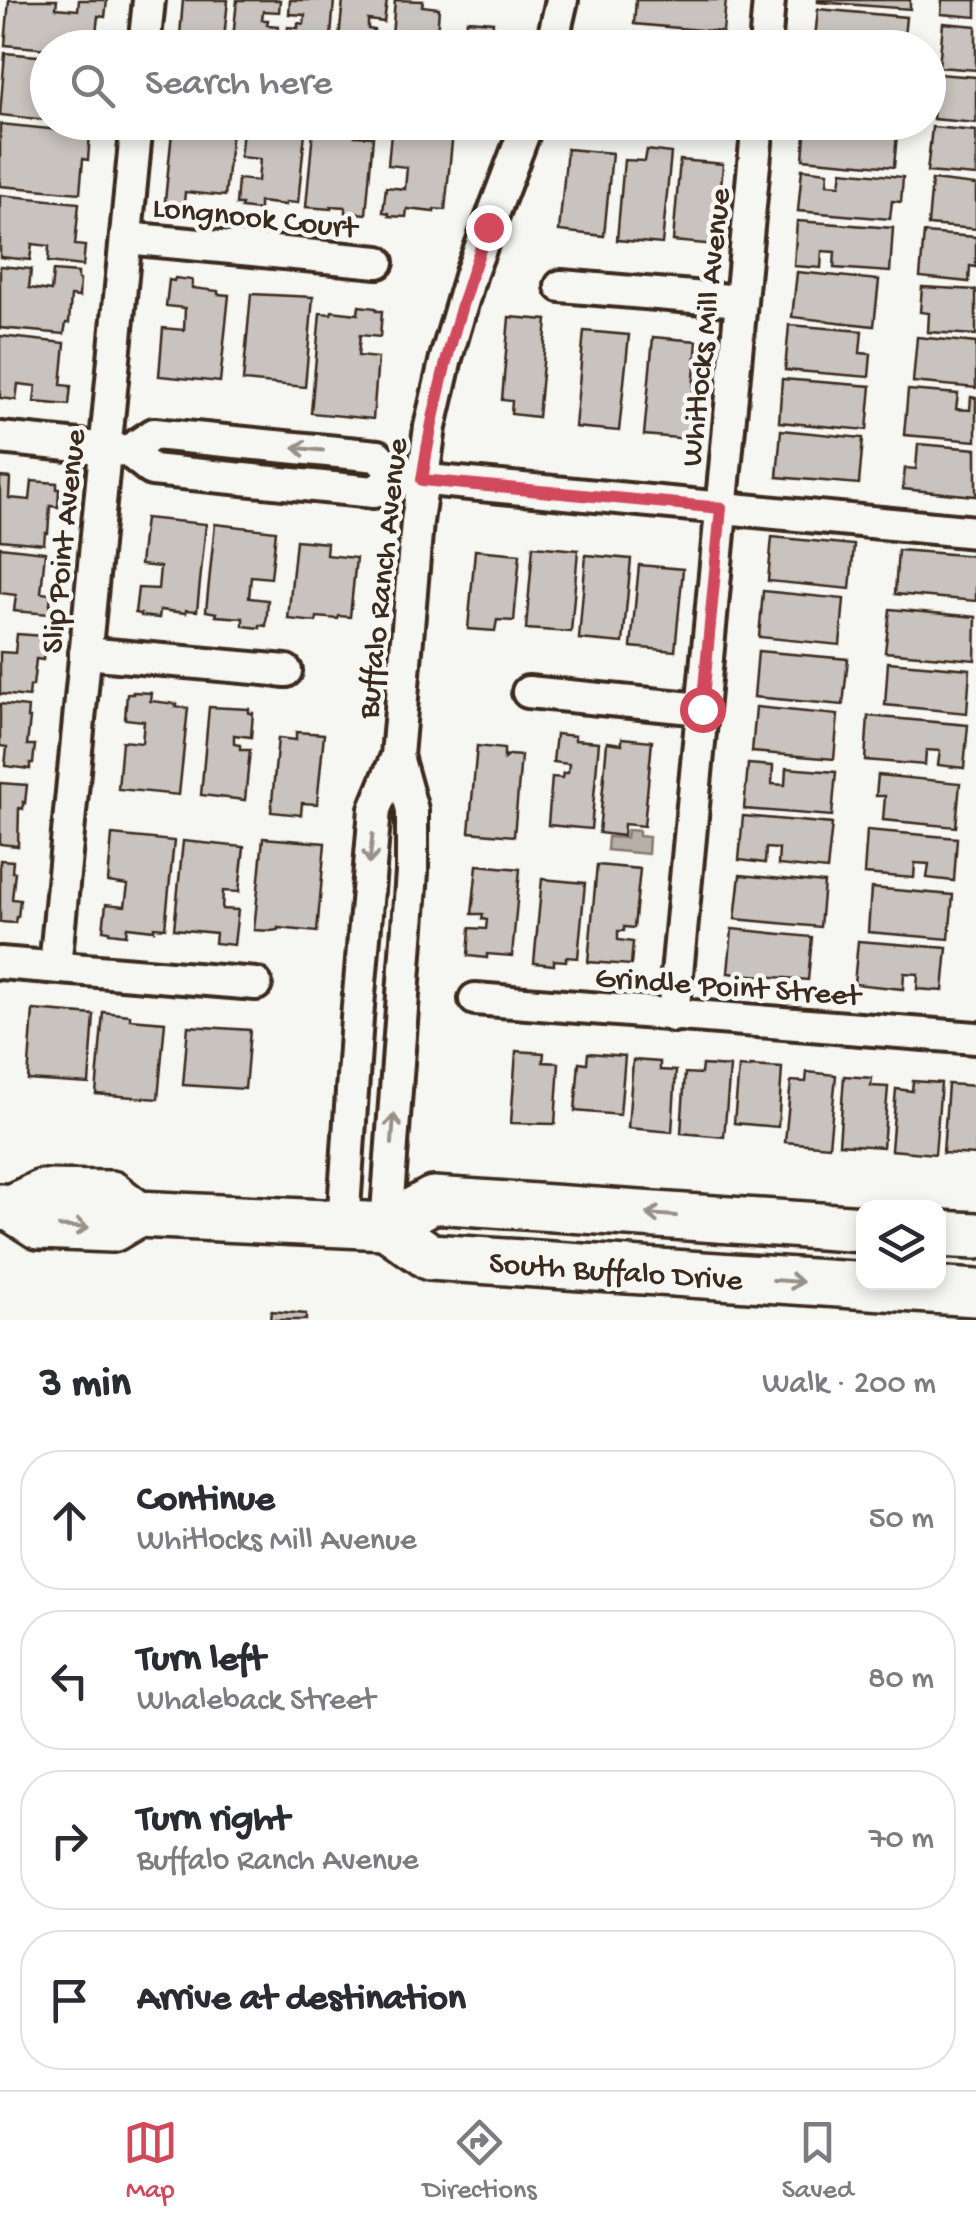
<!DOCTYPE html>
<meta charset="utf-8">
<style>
body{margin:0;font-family:"Gochi Hand",sans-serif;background:#f7f7f7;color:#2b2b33}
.controls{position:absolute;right:30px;bottom:30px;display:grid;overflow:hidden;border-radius:20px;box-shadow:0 5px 15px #0003}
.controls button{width:90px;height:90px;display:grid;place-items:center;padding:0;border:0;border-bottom:2px solid #e1e1e2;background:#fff;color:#2b2b33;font:50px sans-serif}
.stop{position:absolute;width:30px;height:30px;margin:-22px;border:8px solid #d1495b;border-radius:50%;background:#fff}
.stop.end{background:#d1495b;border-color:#fff;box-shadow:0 2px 10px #0008}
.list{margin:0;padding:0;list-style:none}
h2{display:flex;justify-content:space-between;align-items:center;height:130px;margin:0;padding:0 40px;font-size:42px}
h2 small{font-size:32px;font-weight:400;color:#7c7c81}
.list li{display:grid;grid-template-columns:65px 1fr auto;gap:30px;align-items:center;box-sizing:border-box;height:140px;margin:0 20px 20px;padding:0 20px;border:2px solid #e1e1e2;border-radius:40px}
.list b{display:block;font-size:38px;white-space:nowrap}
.list p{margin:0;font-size:32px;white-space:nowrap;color:#7c7c81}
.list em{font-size:32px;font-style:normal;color:#7c7c81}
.icon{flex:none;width:55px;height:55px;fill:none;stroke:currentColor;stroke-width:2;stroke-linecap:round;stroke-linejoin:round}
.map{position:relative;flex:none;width:976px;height:1320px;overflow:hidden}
.search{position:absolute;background:#fff;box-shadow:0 5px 15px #0003;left:30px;right:30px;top:30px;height:110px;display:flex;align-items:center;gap:25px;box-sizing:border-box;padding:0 35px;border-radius:55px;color:#7c7c81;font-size:38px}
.sheet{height:770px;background:#fff}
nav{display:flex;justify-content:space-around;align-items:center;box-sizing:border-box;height:140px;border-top:2px solid #e1e1e2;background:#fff;font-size:28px;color:#7c7c81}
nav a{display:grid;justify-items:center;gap:5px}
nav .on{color:#d1495b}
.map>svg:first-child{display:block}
</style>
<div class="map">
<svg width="976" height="1320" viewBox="0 0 976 1320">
<rect width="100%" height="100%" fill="#f6f6f2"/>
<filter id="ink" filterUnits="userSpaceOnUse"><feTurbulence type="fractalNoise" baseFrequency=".01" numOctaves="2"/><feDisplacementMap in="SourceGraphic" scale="20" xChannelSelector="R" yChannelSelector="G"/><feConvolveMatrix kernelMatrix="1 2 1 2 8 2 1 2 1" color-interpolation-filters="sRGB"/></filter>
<g filter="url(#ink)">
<polygon fill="#b6b0a9" stroke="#857a71" stroke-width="2.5" points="627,830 639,831 639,836 649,837 648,854 607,850 608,837 626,838"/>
<g fill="#c8c3be" stroke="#3b2a1e" stroke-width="2.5">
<polygon points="9,0 57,0 56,8 78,10 79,0 107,0 105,17 98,16 95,43 92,42 92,48 48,48 48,49 5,45"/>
<polygon points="183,0 228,0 223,48 179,48"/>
<polygon points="237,0 280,0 279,12 263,11 262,20 268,20 267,25 278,26 276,48 232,48"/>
<polygon points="290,0 334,0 330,48 286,48 288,27 298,28 298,23 304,24 305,15 289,14"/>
<polygon points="343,0 387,0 384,22 368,20 368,29 374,30 373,35 383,36 382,48 338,48"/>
<polygon points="395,0 423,1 422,6 439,8 436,48 391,48"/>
<polygon points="636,0 726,0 723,32 634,24"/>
<polygon points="818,0 910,0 910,9 818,2"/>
<polygon points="942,0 976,0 976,17 941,14"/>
<polygon points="818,9 906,17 903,48 853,48 853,42 841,40 840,48 814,48"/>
<polygon points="467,20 493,22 491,48 447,48 448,27 466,28"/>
<polygon points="943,23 976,26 976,70 939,67"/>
<polygon points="636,33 724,41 724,48 634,48"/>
<polygon points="5,53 48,57 47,120 0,115"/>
<polygon points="937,74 976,77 976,123 933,119"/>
<polygon points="173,122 233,122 225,196 185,192 184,203 165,201"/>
<polygon points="244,122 306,122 298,203 286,202 286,205 259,202 259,210 241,208 242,205 236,205 238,179 258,181 260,159 240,157"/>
<polygon points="328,122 357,124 355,136 373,137 366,214 345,212 345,207 331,206 331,209 306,207 313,131 327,132"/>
<polygon points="392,122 454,123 445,210 434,209 434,212 407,209 406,217 389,216 389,213 383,212 386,187 405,189 407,167 388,165"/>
<polygon points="642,122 713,122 713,135 641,132"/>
<polygon points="806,122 898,123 894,167 803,159"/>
<polygon points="0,124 90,133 88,160 83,159 80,193 0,186"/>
<polygon points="932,127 976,131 976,176 927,172"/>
<polygon points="567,149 612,153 604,236 559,231"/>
<polygon points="647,150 671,153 662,244 617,240 624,160 645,161"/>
<polygon points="680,160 723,164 716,245 673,241"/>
<polygon points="802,169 828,172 827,184 840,185 842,171 903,177 901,202 892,201 890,219 798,211"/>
<polygon points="932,180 976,185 976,229 928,225"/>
<polygon points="0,195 79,203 75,245 85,246 83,266 48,262 49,246 32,244 30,260 0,257"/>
<polygon points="797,221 893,228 890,272 834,268 835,252 822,251 821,268 794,266"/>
<polygon points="924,233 976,237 976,267 970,266 969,282 920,277"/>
<polygon points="0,266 31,269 29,288 51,291 53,271 78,273 78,279 80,280 79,297 71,296 69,323 66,323 64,334 0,328"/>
<polygon points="797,272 879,280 874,326 792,317"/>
<polygon points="175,278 192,280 192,288 218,291 218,294 229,295 220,382 159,376 163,328 184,330 185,308 166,306 169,280 174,281"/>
<polygon points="922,287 976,290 976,335 928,332 929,313 920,312"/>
<polygon points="251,294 313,297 305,387 243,381"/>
<polygon points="359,306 376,308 376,311 382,311 380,337 360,335 358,356 378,358 373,419 311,413 320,313 331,314 332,311 358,314"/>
<polygon points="509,317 547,320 538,417 511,414 512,401 502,400"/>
<polygon points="789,325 862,331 860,353 871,354 869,377 785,370"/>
<polygon points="584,331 629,335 619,431 575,427"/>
<polygon points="0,336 65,343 61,385 71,386 69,405 34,402 36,386 18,384 16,400 0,398"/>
<polygon points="653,337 697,341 689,439 644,435"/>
<polygon points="917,337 976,343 976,388 913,382"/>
<polygon points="782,379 871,386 867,430 779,422"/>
<polygon points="908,390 958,394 956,409 970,410 971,397 976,398 976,441 904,435"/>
<polygon points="781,430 863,438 859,484 777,477"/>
<polygon points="918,444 976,449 976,496 903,489 905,468 916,469"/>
<polygon points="0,477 10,478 9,498 30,500 32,481 57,483 57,489 59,489 58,507 50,506 48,533 45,533 44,544 0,540"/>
<polygon points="145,518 206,524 197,611 186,610 186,613 160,610 159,618 141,616 141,614 135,613 138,588 158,589 160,567 140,565"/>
<polygon points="215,524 276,531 271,578 251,576 249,598 268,600 266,626 260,625 260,628 243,626 243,618 216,616 217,613 206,611"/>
<polygon points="772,537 854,545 850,589 768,581"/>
<polygon points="296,540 327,543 326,555 356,558 350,617 339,616 338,619 317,617 316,622 288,619"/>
<polygon points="533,546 578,550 571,632 526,629"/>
<polygon points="0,547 45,552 41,593 51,594 49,614 14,611 16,595 0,593"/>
<polygon points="475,550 520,554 514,621 497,620 495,631 468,629"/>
<polygon points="898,550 976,556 976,601 895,594"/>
<polygon points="586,555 631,559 623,643 579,639"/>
<polygon points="639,565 683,569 675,651 631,647"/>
<polygon points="763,591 844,599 840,645 759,637"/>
<polygon points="890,609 976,617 975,660 885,652"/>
<polygon points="17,634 43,636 42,642 45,643 43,660 36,659 33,686 30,686 29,697 0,694 0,652 15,653"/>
<polygon points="758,651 848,659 843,705 754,697"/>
<polygon points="888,662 970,669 967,713 885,705"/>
<polygon points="133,692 151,693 150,701 177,704 176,707 188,708 179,795 118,789 122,741 142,743 144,721 125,719 127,694 133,694"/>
<polygon points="0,704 28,707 27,718 30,718 27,745 35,745 33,763 30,763 30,769 5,766 7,747 0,746"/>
<polygon points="209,707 249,709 249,713 253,713 251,737 234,735 234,744 240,745 240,750 250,750 245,800 201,795"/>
<polygon points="756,707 838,715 834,759 752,752"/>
<polygon points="868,716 968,725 964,768 938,765 940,751 926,750 925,765 865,760"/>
<polygon points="296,732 324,734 317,804 302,803 301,815 271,812 278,738 296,740"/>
<polygon points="556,734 575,736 575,740 599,742 591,829 548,825 552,777 562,778 563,773 568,773 569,764 553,762"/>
<polygon points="622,738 652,741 644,826 624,824 623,836 599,833 607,742 622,744"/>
<polygon points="477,746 504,749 504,759 509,755 521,756 514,836 469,832"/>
<polygon points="748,764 773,766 772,784 785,785 786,768 836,772 832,816 744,809"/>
<polygon points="878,775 960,783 956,827 883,820 885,796 876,796"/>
<polygon points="0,783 27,785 25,803 23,802 23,809 19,808 18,846 0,844"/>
<polygon points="743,816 832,824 827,870 778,865 779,849 766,848 765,863 739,860"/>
<polygon points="867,830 957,838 954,881 927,878 929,864 915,863 914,878 864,874"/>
<polygon points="112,835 174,841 165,928 154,927 154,930 127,927 126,935 109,933 109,931 103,930 106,904 125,906 128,885 108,882"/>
<polygon points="263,838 325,843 317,932 278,928 278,930 271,931 254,930"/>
<polygon points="183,841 244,847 239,892 223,891 222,909 238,910 234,945 215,943 216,933 174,929"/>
<polygon points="0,860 13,861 12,872 15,872 12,899 20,900 18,917 16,917 15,923 0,922"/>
<polygon points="477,865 520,869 512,956 487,954 487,958 468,956 470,928 486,929 487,920 482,919 483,914 472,914"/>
<polygon points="597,865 640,869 634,928 624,927 624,931 618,931 618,940 633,942 631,965 588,962"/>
<polygon points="740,875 824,883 820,927 735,919"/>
<polygon points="542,879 585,883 578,958 566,957 566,961 554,960 554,965 534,963"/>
<polygon points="871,888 953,895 949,939 868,932"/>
<polygon points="732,929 812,937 808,980 728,973"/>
<polygon points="858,941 947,948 943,991 917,989 918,974 904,973 903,989 854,984"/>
<polygon points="33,1010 94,1015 89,1084 28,1080"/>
<polygon points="103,1012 130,1015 130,1019 165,1022 158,1099 96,1094"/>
<polygon points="188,1026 250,1030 245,1089 183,1085"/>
<polygon points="516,1051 544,1053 543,1062 559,1063 555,1124 511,1123"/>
<polygon points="588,1053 625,1056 620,1115 575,1111 579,1062 587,1063"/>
<polygon points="633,1060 660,1062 660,1070 676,1071 672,1132 628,1128"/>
<polygon points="702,1065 730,1067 724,1137 681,1133 685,1073 701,1074"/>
<polygon points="750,1066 782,1068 778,1127 734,1123 739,1067 750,1068"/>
<polygon points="807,1072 836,1075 829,1146 785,1142 791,1081 806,1082"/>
<polygon points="844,1076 872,1078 871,1086 888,1087 883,1147 839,1144"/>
<polygon points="913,1081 941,1083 935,1154 891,1150 896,1089 912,1091"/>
<polygon points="948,1084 976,1086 976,1155 943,1153"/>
<polygon points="271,1311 306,1314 306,1320 270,1320"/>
</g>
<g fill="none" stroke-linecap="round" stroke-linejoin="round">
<g stroke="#3b2a1e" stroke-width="38">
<g id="minor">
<polyline points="144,48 149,0"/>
<polyline points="551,48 562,0"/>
<polyline points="765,48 769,0"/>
<polyline points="126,238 378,262"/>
<polyline points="561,286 741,301"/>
<polyline points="0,438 128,451 152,470 374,492 396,477 976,532"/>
<polyline points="128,451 154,434 378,456 396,477"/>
<polyline points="85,653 286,671"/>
<polyline points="528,692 702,709"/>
<polyline points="0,963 256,984"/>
<polyline points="55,967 137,122"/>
<polyline points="475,999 976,1038"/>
<polyline points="673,1016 758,122"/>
<polyline points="343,1224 357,1018 375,809 397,756 417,522 430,427 446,358 471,273 528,122"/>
<polyline points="386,1226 412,872 412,810 397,756"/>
</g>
</g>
<g stroke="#3b2a1e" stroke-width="52">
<g id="secondary">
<polyline points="0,1207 11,1208 39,1226 112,1229 137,1214"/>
<polyline points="11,1208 42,1193 111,1194 137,1214 386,1226 433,1200 864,1229"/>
<polyline points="386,1226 430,1257 976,1293"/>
<polyline points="938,1234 976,1236"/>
</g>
</g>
<use href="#minor" stroke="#f6f6f2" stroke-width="30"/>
<use href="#secondary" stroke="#f6f6f2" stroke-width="45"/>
</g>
<defs><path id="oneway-shaft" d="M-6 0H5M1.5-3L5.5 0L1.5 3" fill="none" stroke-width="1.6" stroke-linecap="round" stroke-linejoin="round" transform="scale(2.5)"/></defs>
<g stroke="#989088">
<use href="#oneway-shaft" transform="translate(308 449) rotate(-174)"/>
<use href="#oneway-shaft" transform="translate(371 849) rotate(96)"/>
<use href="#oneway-shaft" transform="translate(393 1129) rotate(-86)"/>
<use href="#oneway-shaft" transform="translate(661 1215) rotate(-176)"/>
<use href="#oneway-shaft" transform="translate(74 1227) rotate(2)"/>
<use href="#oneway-shaft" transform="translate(788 1281) rotate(4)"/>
</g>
</g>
<g fill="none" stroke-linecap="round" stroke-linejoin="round" filter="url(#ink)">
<path stroke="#d1495b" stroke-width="12" d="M488 227C458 310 435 393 422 480L721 508 702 709"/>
</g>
<g text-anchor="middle" stroke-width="9" stroke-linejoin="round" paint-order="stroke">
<g font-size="32" fill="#3b2a1e" stroke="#f6f6f2">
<text transform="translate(255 215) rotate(6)" y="11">Longnook Court</text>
<text transform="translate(703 327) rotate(-84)" y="11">Whitlocks Mill Avenue</text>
<text transform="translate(61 541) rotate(-84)" y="11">Slip Point Avenue</text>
<text transform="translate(380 578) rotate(-84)" y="11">Buffalo Ranch Avenue</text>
<text transform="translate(728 984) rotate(4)" y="11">Grindle Point Street</text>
<text transform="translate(616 1269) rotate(4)" y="11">South Buffalo Drive</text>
</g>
</g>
</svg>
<div class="controls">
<button><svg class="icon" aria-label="layers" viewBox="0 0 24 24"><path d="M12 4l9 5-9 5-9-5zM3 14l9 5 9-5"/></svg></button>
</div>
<div class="stop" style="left:702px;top:709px"></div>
<div class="stop end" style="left:488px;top:227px"></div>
<div class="search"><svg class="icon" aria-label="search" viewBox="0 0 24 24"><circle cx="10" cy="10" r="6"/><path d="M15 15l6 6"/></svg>Search here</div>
</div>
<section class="sheet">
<h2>3 min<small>Walk · 200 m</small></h2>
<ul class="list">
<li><svg class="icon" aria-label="ahead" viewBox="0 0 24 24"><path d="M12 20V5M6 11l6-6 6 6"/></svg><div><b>Continue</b><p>Whitlocks Mill Avenue</p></div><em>50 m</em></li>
<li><svg class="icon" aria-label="left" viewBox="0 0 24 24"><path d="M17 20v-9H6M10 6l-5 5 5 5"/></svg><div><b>Turn left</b><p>Whaleback Street</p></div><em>80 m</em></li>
<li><svg class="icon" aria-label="right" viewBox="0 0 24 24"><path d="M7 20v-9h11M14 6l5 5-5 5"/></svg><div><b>Turn right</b><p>Buffalo Ranch Avenue</p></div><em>70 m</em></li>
<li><svg class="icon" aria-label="arrive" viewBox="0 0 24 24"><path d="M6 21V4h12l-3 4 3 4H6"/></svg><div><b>Arrive at destination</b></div></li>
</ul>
</section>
<nav>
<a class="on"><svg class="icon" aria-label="map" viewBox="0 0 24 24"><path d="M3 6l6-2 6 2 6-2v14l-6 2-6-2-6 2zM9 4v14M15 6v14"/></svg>Map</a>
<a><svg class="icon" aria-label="directions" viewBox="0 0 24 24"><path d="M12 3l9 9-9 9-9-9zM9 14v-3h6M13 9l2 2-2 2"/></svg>Directions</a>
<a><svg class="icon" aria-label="saved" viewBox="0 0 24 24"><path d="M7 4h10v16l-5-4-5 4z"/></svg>Saved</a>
</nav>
